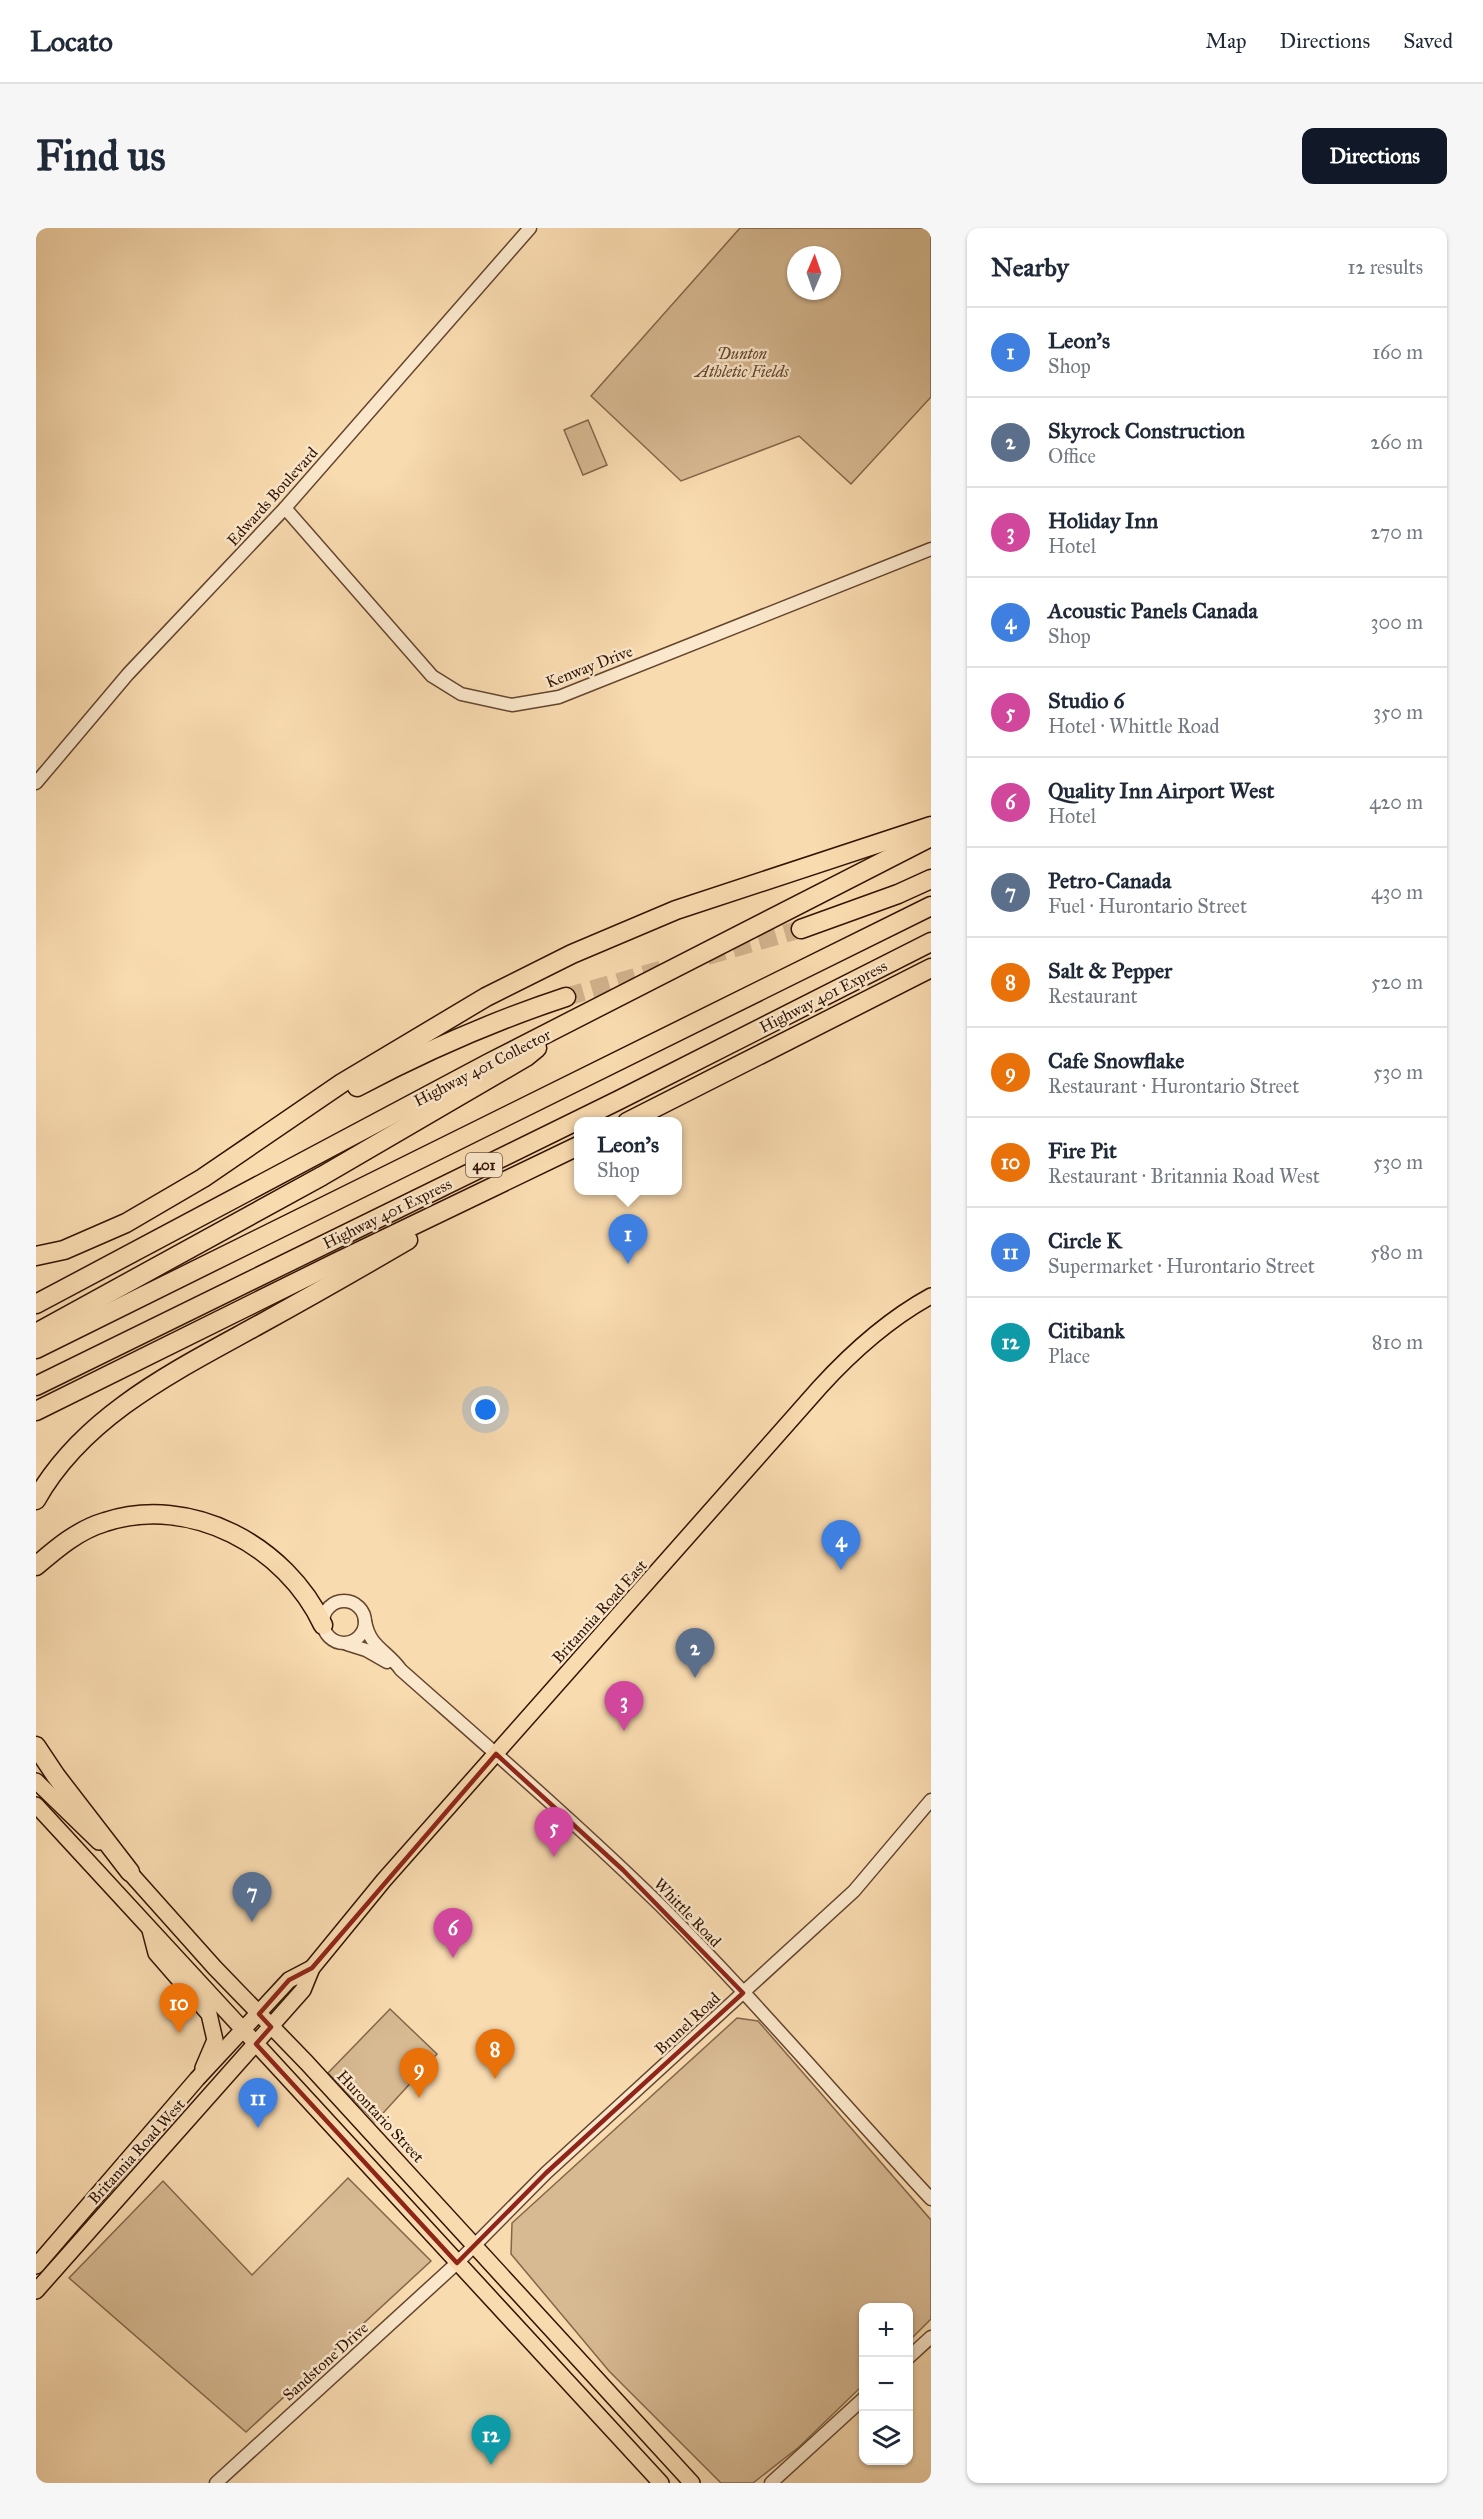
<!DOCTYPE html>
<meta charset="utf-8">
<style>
body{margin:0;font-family:"IM FELL Great Primer",serif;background:#f6f6f7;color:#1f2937}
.controls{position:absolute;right:18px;bottom:18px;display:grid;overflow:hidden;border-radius:12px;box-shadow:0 2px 4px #0004}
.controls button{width:54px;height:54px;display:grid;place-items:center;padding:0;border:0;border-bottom:2px solid #e0e1e3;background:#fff;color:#1f2937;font:30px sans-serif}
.compass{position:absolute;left:751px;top:18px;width:54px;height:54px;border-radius:50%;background:#fff;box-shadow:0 2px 4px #0004;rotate:2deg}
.you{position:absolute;left:450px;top:1182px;width:21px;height:21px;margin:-15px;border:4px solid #fff;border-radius:50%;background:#1a73e8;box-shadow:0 0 0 9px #1a73e833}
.badge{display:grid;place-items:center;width:39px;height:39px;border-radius:50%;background:#111827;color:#fff;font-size:20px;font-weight:700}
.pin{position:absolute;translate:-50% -50px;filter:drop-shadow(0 2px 3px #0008)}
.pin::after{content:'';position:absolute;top:32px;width:21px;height:18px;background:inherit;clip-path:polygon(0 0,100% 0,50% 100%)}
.popup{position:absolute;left:538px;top:889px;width:108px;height:78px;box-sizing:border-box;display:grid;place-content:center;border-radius:12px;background:#fff;filter:drop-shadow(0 2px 4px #0005);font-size:20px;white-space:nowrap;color:#747a83}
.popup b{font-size:22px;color:#1f2937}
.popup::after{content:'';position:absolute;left:50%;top:100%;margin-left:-12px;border:12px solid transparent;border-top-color:#fff}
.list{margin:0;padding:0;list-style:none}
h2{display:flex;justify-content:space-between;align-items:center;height:78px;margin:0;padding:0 24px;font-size:26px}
h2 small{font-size:20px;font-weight:400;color:#747a83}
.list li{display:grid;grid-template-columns:39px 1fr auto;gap:18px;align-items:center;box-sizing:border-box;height:90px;padding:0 24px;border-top:2px solid #e0e1e3}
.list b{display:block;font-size:22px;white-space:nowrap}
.list p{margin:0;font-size:20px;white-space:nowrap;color:#747a83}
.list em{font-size:20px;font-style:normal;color:#747a83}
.icon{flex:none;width:33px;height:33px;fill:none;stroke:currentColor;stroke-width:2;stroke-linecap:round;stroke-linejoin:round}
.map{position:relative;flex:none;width:895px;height:2255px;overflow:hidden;border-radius:12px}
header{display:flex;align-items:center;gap:36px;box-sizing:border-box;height:84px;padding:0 30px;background:#fff;border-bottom:2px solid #e0e1e3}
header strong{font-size:28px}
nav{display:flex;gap:33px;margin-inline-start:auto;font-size:21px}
.intro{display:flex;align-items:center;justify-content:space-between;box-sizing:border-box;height:144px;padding:0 36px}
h1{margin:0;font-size:42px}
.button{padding:15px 27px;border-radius:12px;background:#111827;color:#fff;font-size:21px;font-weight:700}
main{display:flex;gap:36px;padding:0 36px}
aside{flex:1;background:#fff;border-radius:12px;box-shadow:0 2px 4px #0004}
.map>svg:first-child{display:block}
</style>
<header>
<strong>Locato</strong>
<nav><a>Map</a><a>Directions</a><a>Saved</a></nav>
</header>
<div class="intro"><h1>Find us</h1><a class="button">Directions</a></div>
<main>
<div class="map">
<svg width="895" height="2255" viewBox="0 0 895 2255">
<rect width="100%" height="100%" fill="#f9dbb0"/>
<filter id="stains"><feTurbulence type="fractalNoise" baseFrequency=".00333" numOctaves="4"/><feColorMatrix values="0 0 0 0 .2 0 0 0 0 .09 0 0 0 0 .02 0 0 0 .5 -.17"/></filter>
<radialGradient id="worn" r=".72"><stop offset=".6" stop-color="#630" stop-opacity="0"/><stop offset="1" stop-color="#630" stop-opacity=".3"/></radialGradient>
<g fill="#d7b992" stroke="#84664a" stroke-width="1.5" fill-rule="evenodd">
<path d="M704 0H895V169L815 256 763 208 645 253 555 168ZM760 27H796V63H760Z"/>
<polygon points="552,192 571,237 547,247 528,202"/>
<polygon points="354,1781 401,1826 339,1894 292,1845"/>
<polygon points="701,1790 722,1793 895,1992 895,2091 873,2113 872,2080 828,2080 827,2157 763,2219 717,2255 685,2255 573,2143 475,2026 476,1995"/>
<polygon points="312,1950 395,2033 210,2204 33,2050 127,1953 216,2047"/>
</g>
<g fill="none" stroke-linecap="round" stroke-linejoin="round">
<g stroke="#d1b38d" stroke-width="18" stroke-dasharray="18 9" stroke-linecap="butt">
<polyline points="671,728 765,701"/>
<polyline points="530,769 627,741"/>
</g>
<g stroke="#64452e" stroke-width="15">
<g id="minor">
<polyline points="249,280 396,448 425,466 476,477 523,469 895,321"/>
<polyline points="0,555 92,446 249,280 494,0"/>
<circle cx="308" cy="1394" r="21"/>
<path d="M329 1393C334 1420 350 1421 365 1442 452 1519 541 1596 624 1677 718 1771 805 1874 895 1971"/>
<polyline points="311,1416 330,1422 351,1434"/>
<polyline points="872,2130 895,2109"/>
<polyline points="180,2255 421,2035 510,1945 818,1663 895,1572"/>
<polyline points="735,2255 828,2170"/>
</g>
</g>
<g stroke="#321302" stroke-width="18">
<g id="major">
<polyline points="0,1553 63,1614"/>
<polyline points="0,1577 625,2255"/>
<polyline points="87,1637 179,1740 271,1835 656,2255"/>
<polyline points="114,1702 120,1725 173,1786 179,1812 167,1840"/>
<polyline points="0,2038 161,1851 253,1752 276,1740"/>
<path d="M0 2063 267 1762 276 1740 348 1652 784 1159C816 1124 853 1091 895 1068"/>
</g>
</g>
<g stroke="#321302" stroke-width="21">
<g id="highway">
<polyline points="765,701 862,666 895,651"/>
<path d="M321 859C389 823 457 793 530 769"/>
<polyline points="591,894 895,740"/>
<polyline points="0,1028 28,1022 90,995 167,950 306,855 450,769 536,726 640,682 895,598"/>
<polyline points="0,1076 453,835 895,609"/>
<polyline points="0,1105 286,948 490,829 501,820"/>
<polyline points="0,1121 895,678"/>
<polyline points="0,1158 583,872 895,714"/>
<polyline points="0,1183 301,1034 542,918"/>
<path d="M0 1272C48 1186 143 1141 226 1095 275 1068 324 1040 372 1012"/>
<path d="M0 1338C21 1320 42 1302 69 1294 155 1266 250 1318 287 1397"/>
<polyline points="0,1518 20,1548 94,1644"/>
</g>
</g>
<use href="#minor" stroke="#fbe8cc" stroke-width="12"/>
<use href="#major" stroke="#f9dbb0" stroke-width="15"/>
<use href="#highway" stroke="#f9dbb0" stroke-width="18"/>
</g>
<path fill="none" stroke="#8f2418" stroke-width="4.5" stroke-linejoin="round" d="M460 1526 587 1642 707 1765 510 1945 421 2035 220 1816 235 1799 223 1786 253 1752 276 1740Z"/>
<g text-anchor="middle" stroke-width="5" stroke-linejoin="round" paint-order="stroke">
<rect fill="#fbe8cc" stroke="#6e533f" stroke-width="1.5" x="430" y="925" width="36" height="24" rx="4.5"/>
<g font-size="15" font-weight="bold" fill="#321302">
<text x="448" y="942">401</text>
</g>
<g font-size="16" font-style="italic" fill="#64452d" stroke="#fbe8cc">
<text x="706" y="131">Dunton<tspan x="706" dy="18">Athletic Fields</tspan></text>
</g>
<g font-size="16" fill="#321302" stroke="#fbe8cc">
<text transform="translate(236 268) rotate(-48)" y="6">Edwards Boulevard</text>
<text transform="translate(553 438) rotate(-21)" y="6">Kenway Drive</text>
<text transform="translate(787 768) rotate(-27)" y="6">Highway 401 Express</text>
<text transform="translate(446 839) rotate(-27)" y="6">Highway 401 Collector</text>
<text transform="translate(351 985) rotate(-26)" y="6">Highway 401 Express</text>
<text transform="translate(563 1383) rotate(-48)" y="6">Britannia Road East</text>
<text transform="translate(652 1684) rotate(46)" y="6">Whittle Road</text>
<text transform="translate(651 1795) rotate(-43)" y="6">Brunel Road</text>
<text transform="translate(345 1888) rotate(47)" y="6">Hurontario Street</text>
<text transform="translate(100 1923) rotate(-48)" y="6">Britannia Road West</text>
<text transform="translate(289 2133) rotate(-42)" y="6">Sandstone Drive</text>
</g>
</g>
<rect width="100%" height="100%" filter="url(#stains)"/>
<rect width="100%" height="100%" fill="url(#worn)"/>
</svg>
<div class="controls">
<button>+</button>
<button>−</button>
<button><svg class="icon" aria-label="layers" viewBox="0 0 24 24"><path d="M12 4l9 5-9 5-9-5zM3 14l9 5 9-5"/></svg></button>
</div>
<svg class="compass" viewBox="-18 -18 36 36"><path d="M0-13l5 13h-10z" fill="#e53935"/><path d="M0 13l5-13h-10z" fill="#747a83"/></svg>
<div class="you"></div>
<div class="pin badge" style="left:592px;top:1036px;background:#3f7fe0">1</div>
<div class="popup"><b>Leon's</b>Shop</div>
<div class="pin badge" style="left:659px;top:1450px;background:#5c6f8a">2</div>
<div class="pin badge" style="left:588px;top:1503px;background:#d1479c">3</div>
<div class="pin badge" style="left:805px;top:1342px;background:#3f7fe0">4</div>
<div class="pin badge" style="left:518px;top:1629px;background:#d1479c">5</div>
<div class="pin badge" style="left:417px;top:1730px;background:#d1479c">6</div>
<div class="pin badge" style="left:216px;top:1694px;background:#5c6f8a">7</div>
<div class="pin badge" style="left:459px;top:1851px;background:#e8710a">8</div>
<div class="pin badge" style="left:383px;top:1870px;background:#e8710a">9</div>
<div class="pin badge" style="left:143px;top:1805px;background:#e8710a">10</div>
<div class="pin badge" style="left:222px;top:1900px;background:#3f7fe0">11</div>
<div class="pin badge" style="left:455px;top:2237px;background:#0f9aa8">12</div>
</div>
<aside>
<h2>Nearby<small>12 results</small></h2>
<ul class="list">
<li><span class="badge" style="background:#3f7fe0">1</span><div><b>Leon's</b><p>Shop</p></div><em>160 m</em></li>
<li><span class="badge" style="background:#5c6f8a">2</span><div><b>Skyrock Construction</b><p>Office</p></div><em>260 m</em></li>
<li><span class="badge" style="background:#d1479c">3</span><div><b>Holiday Inn</b><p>Hotel</p></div><em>270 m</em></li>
<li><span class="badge" style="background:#3f7fe0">4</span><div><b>Acoustic Panels Canada</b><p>Shop</p></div><em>300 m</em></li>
<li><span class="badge" style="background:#d1479c">5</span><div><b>Studio 6</b><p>Hotel · Whittle Road</p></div><em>350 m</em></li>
<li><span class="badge" style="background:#d1479c">6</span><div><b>Quality Inn Airport West</b><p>Hotel</p></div><em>420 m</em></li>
<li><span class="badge" style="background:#5c6f8a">7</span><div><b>Petro-Canada</b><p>Fuel · Hurontario Street</p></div><em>430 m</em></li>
<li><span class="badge" style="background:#e8710a">8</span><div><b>Salt &amp; Pepper</b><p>Restaurant</p></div><em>520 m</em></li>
<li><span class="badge" style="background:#e8710a">9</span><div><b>Cafe Snowflake</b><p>Restaurant · Hurontario Street</p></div><em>530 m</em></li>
<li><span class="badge" style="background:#e8710a">10</span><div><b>Fire Pit</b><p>Restaurant · Britannia Road West</p></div><em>530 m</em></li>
<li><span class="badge" style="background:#3f7fe0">11</span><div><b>Circle K</b><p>Supermarket · Hurontario Street</p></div><em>580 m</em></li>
<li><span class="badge" style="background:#0f9aa8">12</span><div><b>Citibank</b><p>Place</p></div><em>810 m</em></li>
</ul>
</aside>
</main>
